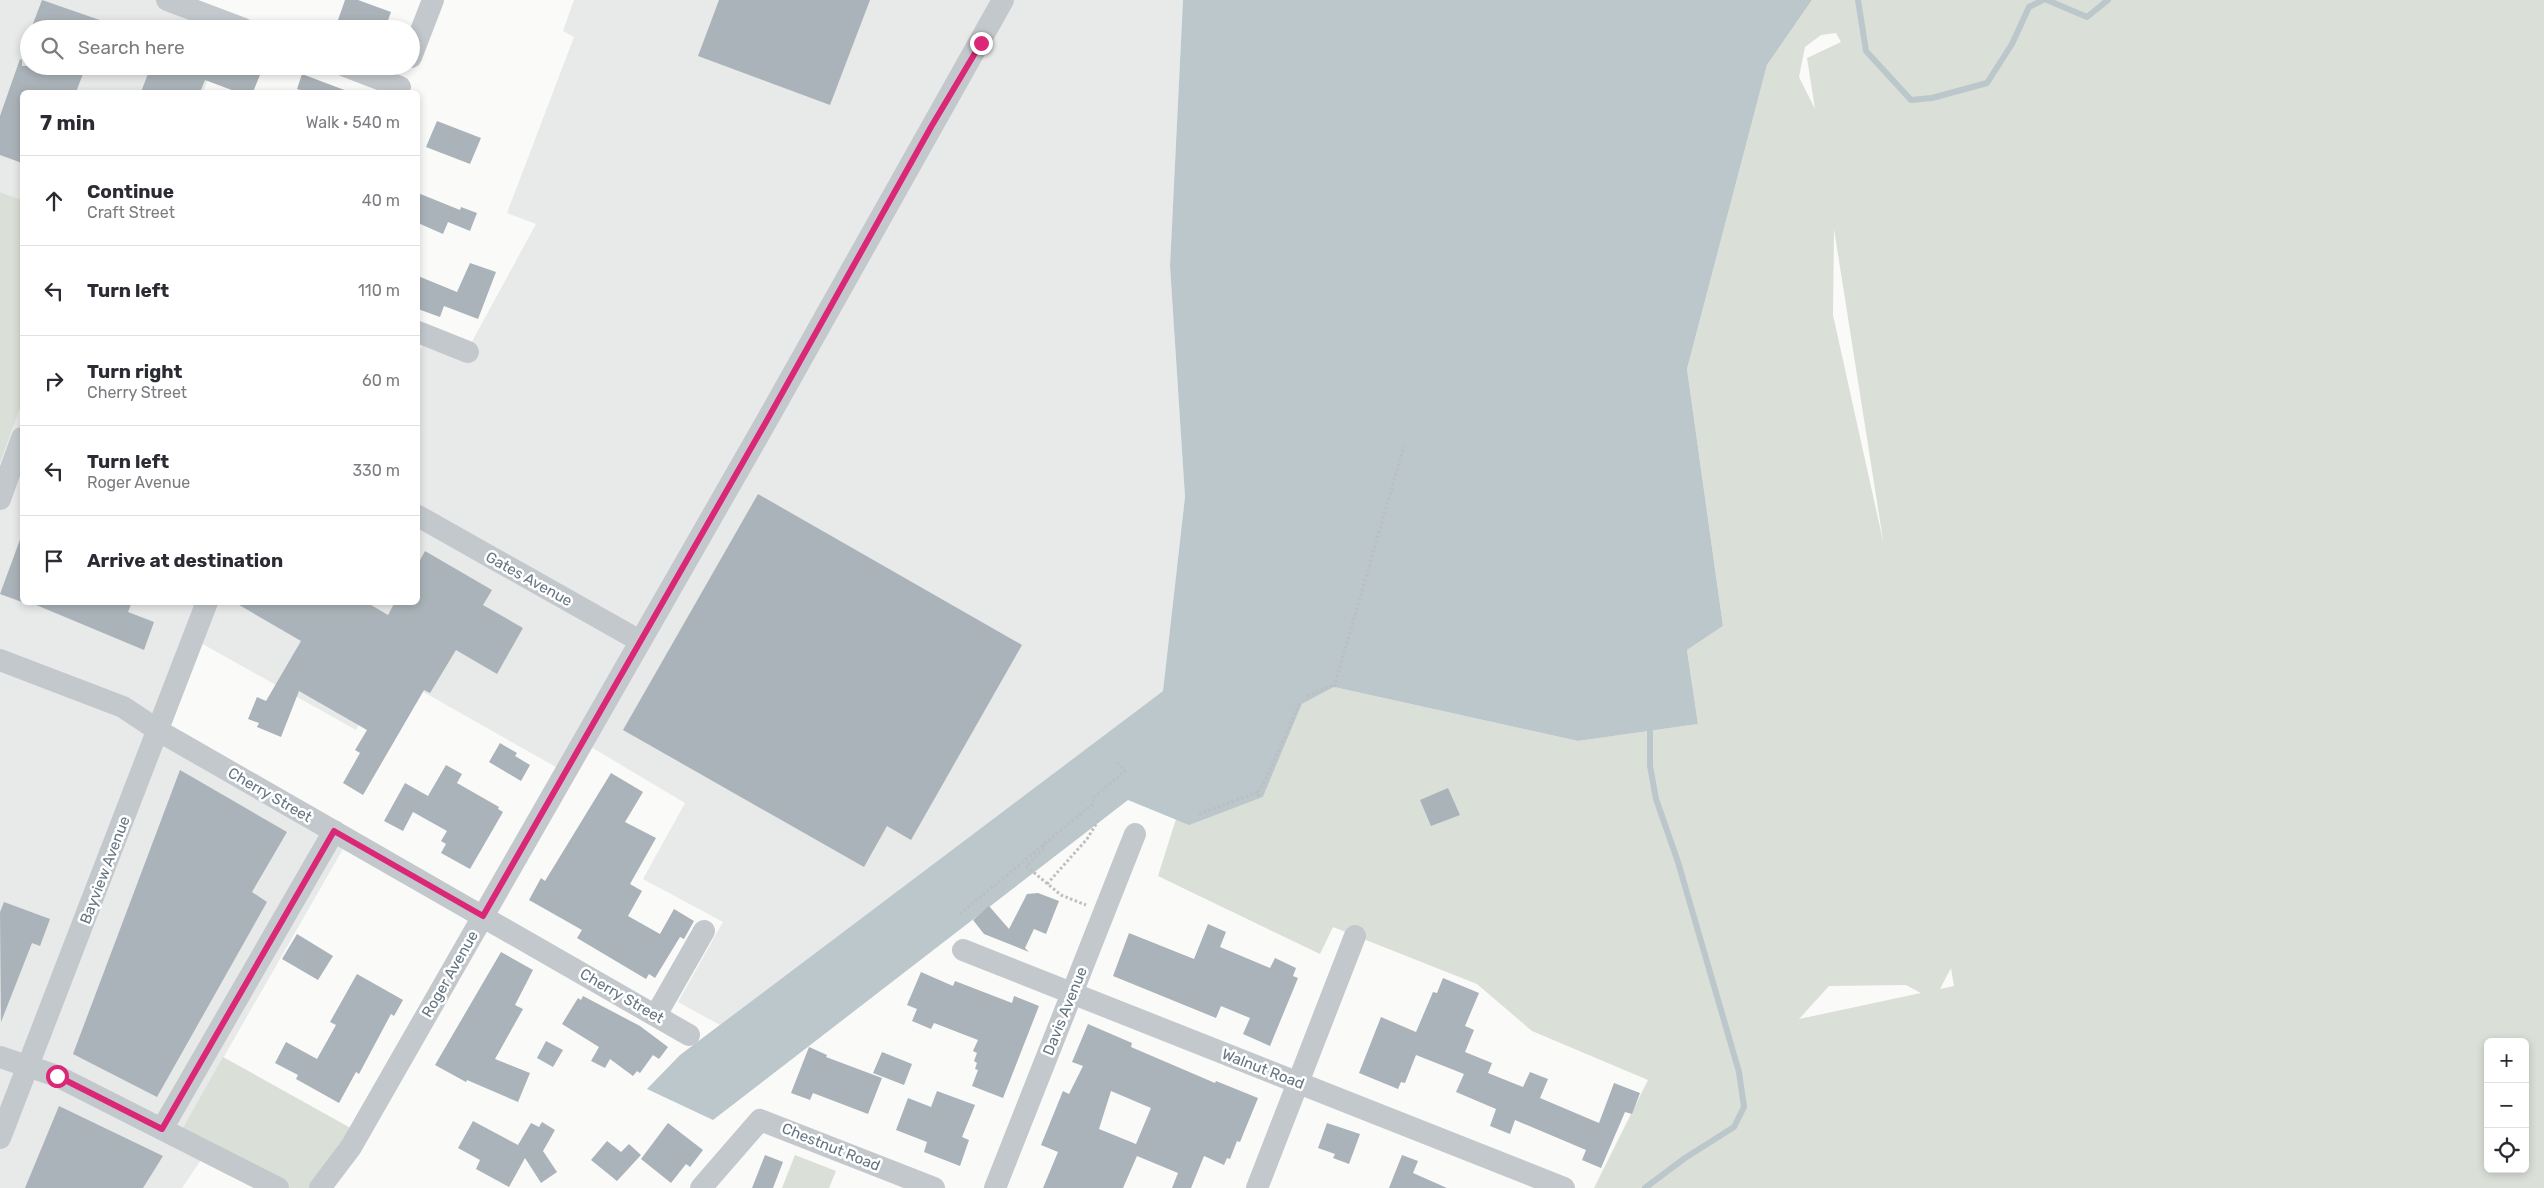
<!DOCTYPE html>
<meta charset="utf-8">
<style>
body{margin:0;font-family:Rubik,sans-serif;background:#f7f7f7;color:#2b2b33}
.controls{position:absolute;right:15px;bottom:15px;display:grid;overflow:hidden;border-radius:8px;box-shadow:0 2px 8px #0003}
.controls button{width:45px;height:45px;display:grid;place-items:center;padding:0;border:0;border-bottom:1px solid #e1e1e2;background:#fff;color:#2b2b33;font:25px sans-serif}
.stop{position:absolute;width:15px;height:15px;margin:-11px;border:4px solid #db2777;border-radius:50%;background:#fff}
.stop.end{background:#db2777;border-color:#fff;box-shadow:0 1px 5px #0008}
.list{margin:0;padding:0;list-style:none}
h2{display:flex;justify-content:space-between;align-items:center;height:65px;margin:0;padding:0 20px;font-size:21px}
h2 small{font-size:16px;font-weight:400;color:#7c7c81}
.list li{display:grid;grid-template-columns:32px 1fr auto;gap:15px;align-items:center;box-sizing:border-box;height:90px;padding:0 20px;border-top:1px solid #e1e1e2}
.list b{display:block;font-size:19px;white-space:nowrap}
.list p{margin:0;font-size:16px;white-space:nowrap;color:#7c7c81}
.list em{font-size:16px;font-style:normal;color:#7c7c81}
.icon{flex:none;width:28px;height:28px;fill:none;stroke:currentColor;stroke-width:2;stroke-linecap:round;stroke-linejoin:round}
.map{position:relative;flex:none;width:2544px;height:1188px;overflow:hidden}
.search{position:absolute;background:#fff;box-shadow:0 2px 8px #0003;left:20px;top:20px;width:400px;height:55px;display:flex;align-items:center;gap:12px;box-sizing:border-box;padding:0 18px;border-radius:28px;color:#7c7c81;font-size:19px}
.panel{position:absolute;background:#fff;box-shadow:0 2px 8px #0003;left:20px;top:90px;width:400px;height:515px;border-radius:8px}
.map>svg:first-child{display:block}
</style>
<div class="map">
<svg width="2544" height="1188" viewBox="0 0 2544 1188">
<rect width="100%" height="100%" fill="#fafaf8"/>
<g fill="#e8e9e9">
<polygon points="0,0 162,0 227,29 29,29 29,66 213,66 203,92 22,92 22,200 0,192"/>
<polygon points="574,0 1183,0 1170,266 1185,497 1163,691 720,1025 678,1002 723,922 643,879 685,803 581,741 563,771 388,672 356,730 192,638 156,733 347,842 175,1142 203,1157 182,1188 0,1188 0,463 22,403 22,602 418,602 418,354 429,333 469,347 536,224 507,213 574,37 563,31"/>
</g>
<g fill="#dadfd7" fill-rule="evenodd">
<path d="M1812 0H2544V1188H1594L1648 1080 1532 1031 1477 984 1333 927 1320 954 1158 876 1176 819 1189 824 1263 797 1302 704 1334 687 1578 741 1698 724 1687 650 1723 626 1687 369 1767 65ZM1836 33 1841 42 1807 58 1815 109 1799 77 1805 47 1821 35ZM1834 229 1883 540V541L1833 315ZM1951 968 1954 986 1940 989ZM1906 985 1921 993 1799 1019 1829 986ZM2488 1042H2525V1169H2488Z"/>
<polygon points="0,192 22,200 22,403 0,463"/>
<polygon points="223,1057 356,1131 316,1188 284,1188 180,1133"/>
<polygon points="795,1155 836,1171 829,1188 782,1188"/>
</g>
<polygon fill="#bbc7cb" points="1183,0 1812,0 1767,65 1687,369 1723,626 1687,650 1698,724 1578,741 1334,687 1302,704 1263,797 1189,825 1128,800 713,1120 647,1089 680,1055 1163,691 1185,497 1170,266"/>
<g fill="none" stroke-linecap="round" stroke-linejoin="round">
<g stroke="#bbc7cb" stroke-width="6">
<polyline points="1858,0 1866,51 1911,100 1932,98 1987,83 2012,44 2029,7 2043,0"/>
<polyline points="2047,0 2087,17 2108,0"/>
<polyline points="1645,1188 1685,1158 1734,1127 1744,1107 1739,1072 1678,862 1656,799 1650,766 1650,731"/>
</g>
</g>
<g fill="#aab3b9" fill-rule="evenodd">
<polygon points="42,0 117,26 116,29 31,29"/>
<polygon points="345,0 358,0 391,12 385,29 362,29 338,20"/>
<polygon points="719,0 870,0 830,105 698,56"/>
<polygon points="20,59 22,60 22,66 86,66 76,92 22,92 22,163 0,155 0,116"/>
<polygon points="151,66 252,66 262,70 253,92 237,92 205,80 200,92 141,92"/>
<polygon points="302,74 347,91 347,92 306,92 297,89"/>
<polygon points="437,121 481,138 470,164 426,147"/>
<polygon points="418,193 460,210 461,207 477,213 470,231 448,222 443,234 418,223"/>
<polygon points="470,263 496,272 478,319 444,306 440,317 418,309 418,276 457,292"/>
<polygon points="758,494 1022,645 911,840 887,826 864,867 623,730"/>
<polygon points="21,537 22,538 22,602 0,594"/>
<polygon points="425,551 492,590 483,605 523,628 497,674 456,650 430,693 424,690 363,795 343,783 360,753 355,750 367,730 299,691 281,737 257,727 259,723 248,719 257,697 266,701 301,641 234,602 366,602 388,615 395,602 418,602 418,564"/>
<polygon points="29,602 132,602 128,612 154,622 144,650"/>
<polygon points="500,743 517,753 515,756 530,765 521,781 489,762"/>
<polygon points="446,765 462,774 457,783 499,807 498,809 503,812 470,869 441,853 446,844 441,841 447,831 413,812 403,831 384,821 405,783 428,796"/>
<polygon points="180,770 287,832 252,892 267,902 157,1097 73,1054"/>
<polygon points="611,773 643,792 625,822 656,838 630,884 642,891 628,916 660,934 674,909 694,921 684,939 680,937 655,978 649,974 646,979 577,938 582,930 529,900 541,878 545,881"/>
<polygon points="1448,788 1460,815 1431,826 1420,800"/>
<polygon points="1038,893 1059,901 1046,934 1034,929 1025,948 1029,952 984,934 973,920 989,906 1009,929 1027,894"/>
<polygon points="4,902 50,919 40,946 32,943 1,1022 0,912"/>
<polygon points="1208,924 1226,932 1220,947 1270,968 1275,958 1296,968 1293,976 1298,978 1270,1046 1243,1034 1250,1018 1221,1006 1216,1018 1113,976 1129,933 1194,959"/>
<polygon points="297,934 333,956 318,980 282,959"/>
<polygon points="501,952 533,970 515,1005 523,1009 495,1059 530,1073 518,1102 467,1080 466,1082 435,1065"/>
<polygon points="921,972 953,986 955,981 1012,1003 1014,996 1039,1006 1003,1098 972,1086 978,1070 975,1069 977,1063 974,1061 977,1053 973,1051 978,1040 934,1023 931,1029 912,1021 917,1009 907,1005"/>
<polygon points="357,974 403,1000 394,1016 391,1014 359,1074 356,1072 339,1103 296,1079 298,1075 275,1063 286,1042 317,1059 336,1025 330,1022"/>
<polygon points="1443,978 1479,993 1465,1026 1474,1030 1465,1052 1492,1063 1488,1073 1523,1087 1530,1072 1548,1079 1540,1098 1599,1123 1614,1083 1640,1093 1632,1114 1625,1112 1601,1168 1582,1160 1586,1150 1515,1120 1510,1134 1490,1126 1496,1109 1456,1092 1464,1074 1416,1055 1405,1083 1401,1082 1398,1089 1359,1073 1381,1017 1416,1032 1433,992 1437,993"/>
<polygon points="583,996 640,1026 668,1047 659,1059 653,1055 640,1073 637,1071 633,1076 610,1059 605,1068 591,1061 599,1047 562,1024 578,998 581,1000"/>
<path d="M1088 1024 1132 1043 1131 1047 1215 1083 1216 1081 1258 1098 1240 1142 1237 1141 1230 1159 1227 1158 1224 1165 1204 1156 1191 1188H1172L1178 1173 1137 1156 1123 1188H1043L1058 1152 1041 1145 1063 1091 1069 1094 1083 1066 1072 1062ZM1111 1091 1151 1108 1136 1144 1099 1129Z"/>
<polygon points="546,1041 563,1050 553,1067 537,1058"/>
<polygon points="809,1047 827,1055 826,1057 882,1078 868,1114 813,1093 810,1100 791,1093"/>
<polygon points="882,1052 912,1064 904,1085 873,1073"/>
<polygon points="937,1091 975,1105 962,1137 969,1140 960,1166 924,1152 927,1142 896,1130 908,1098 931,1107"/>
<polygon points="59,1106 163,1156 143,1188 25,1188"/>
<polygon points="473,1121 518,1145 531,1123 539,1127 542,1122 555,1130 543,1151 557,1172 541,1183 525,1158 509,1187 476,1169 480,1160 458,1148"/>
<polygon points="668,1123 703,1150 690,1167 686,1164 671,1183 641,1159"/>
<polygon points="1327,1123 1360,1134 1349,1164 1333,1158 1335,1154 1318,1148"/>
<polygon points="607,1141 621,1152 629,1144 641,1155 617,1181 591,1160"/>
<polygon points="765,1155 783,1162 773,1188 752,1188"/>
<polygon points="1402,1155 1418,1161 1413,1173 1447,1188 1389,1188"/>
</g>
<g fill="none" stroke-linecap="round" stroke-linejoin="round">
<g stroke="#bbbfc2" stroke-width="3" stroke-dasharray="2.5 2.5" stroke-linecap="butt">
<polyline points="1334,687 1404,446"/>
<polyline points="1307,696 1335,684"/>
<polyline points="1258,792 1266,779 1300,702"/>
<polyline points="1199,814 1258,792 1259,798"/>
<polyline points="1043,845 1045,848 1026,866 1061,895 1086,905"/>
<polyline points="1047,884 1087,839 1098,821"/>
<polyline points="960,914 1094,803 1093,798 1125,771 1117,762"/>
</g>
<g stroke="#c3c8cc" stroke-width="22">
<polyline points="167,0 244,29"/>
<polyline points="411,57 433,0"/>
<polyline points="345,66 400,87"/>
<polyline points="418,332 468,352"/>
<polyline points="0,499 22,438"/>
<polyline points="418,516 640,641"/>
<polyline points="0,660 123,707 159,731 689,1035"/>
<polyline points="963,950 1564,1188"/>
<polyline points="656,1015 704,931"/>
<polyline points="0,1057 57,1076 278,1188"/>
<polyline points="162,1129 334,831"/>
<polyline points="0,1138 207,602"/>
<polyline points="320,1188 351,1147 766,422 1003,0"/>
<polyline points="701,1188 760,1120 934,1188"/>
<polyline points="995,1188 1135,834"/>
<polyline points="1257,1188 1355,936"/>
</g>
</g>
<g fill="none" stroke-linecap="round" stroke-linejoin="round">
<polyline stroke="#db2777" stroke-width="6" points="57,1076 162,1129 334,831 483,916 766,422 931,127 981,43"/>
</g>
<g text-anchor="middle" stroke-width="5" stroke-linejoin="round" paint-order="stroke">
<g font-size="15" fill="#657683" stroke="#fff">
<text transform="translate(529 579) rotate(29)" y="5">Gates Avenue</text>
<text transform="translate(270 795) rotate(30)" y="5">Cherry Street</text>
<text transform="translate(105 870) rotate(-69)" y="5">Bayview Avenue</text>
<text transform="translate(450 974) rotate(-60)" y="5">Roger Avenue</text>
<text transform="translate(622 996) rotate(30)" y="5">Cherry Street</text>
<text transform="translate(1065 1011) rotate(-68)" y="5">Davis Avenue</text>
<text transform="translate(1263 1069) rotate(21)" y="5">Walnut Road</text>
<text transform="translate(831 1147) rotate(22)" y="5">Chestnut Road</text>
</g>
</g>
</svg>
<div class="controls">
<button>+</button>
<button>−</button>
<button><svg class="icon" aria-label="locate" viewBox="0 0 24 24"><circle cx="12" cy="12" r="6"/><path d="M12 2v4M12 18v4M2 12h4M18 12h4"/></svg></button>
</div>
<div class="stop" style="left:57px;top:1076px"></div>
<div class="stop end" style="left:981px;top:43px"></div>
<div class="search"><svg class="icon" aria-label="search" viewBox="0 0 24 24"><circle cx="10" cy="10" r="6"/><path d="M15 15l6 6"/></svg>Search here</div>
<section class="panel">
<h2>7 min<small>Walk · 540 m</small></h2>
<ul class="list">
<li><svg class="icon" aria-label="ahead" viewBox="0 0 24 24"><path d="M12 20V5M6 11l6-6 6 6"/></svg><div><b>Continue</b><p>Craft Street</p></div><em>40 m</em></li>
<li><svg class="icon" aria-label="left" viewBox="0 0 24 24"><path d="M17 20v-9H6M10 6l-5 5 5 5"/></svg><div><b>Turn left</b></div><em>110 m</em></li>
<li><svg class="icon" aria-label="right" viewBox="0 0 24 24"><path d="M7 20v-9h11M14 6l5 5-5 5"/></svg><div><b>Turn right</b><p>Cherry Street</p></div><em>60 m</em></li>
<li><svg class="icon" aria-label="left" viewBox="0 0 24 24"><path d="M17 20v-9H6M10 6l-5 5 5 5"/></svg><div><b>Turn left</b><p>Roger Avenue</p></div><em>330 m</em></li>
<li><svg class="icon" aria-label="arrive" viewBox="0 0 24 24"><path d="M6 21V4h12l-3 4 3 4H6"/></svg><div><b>Arrive at destination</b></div></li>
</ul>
</section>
</div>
